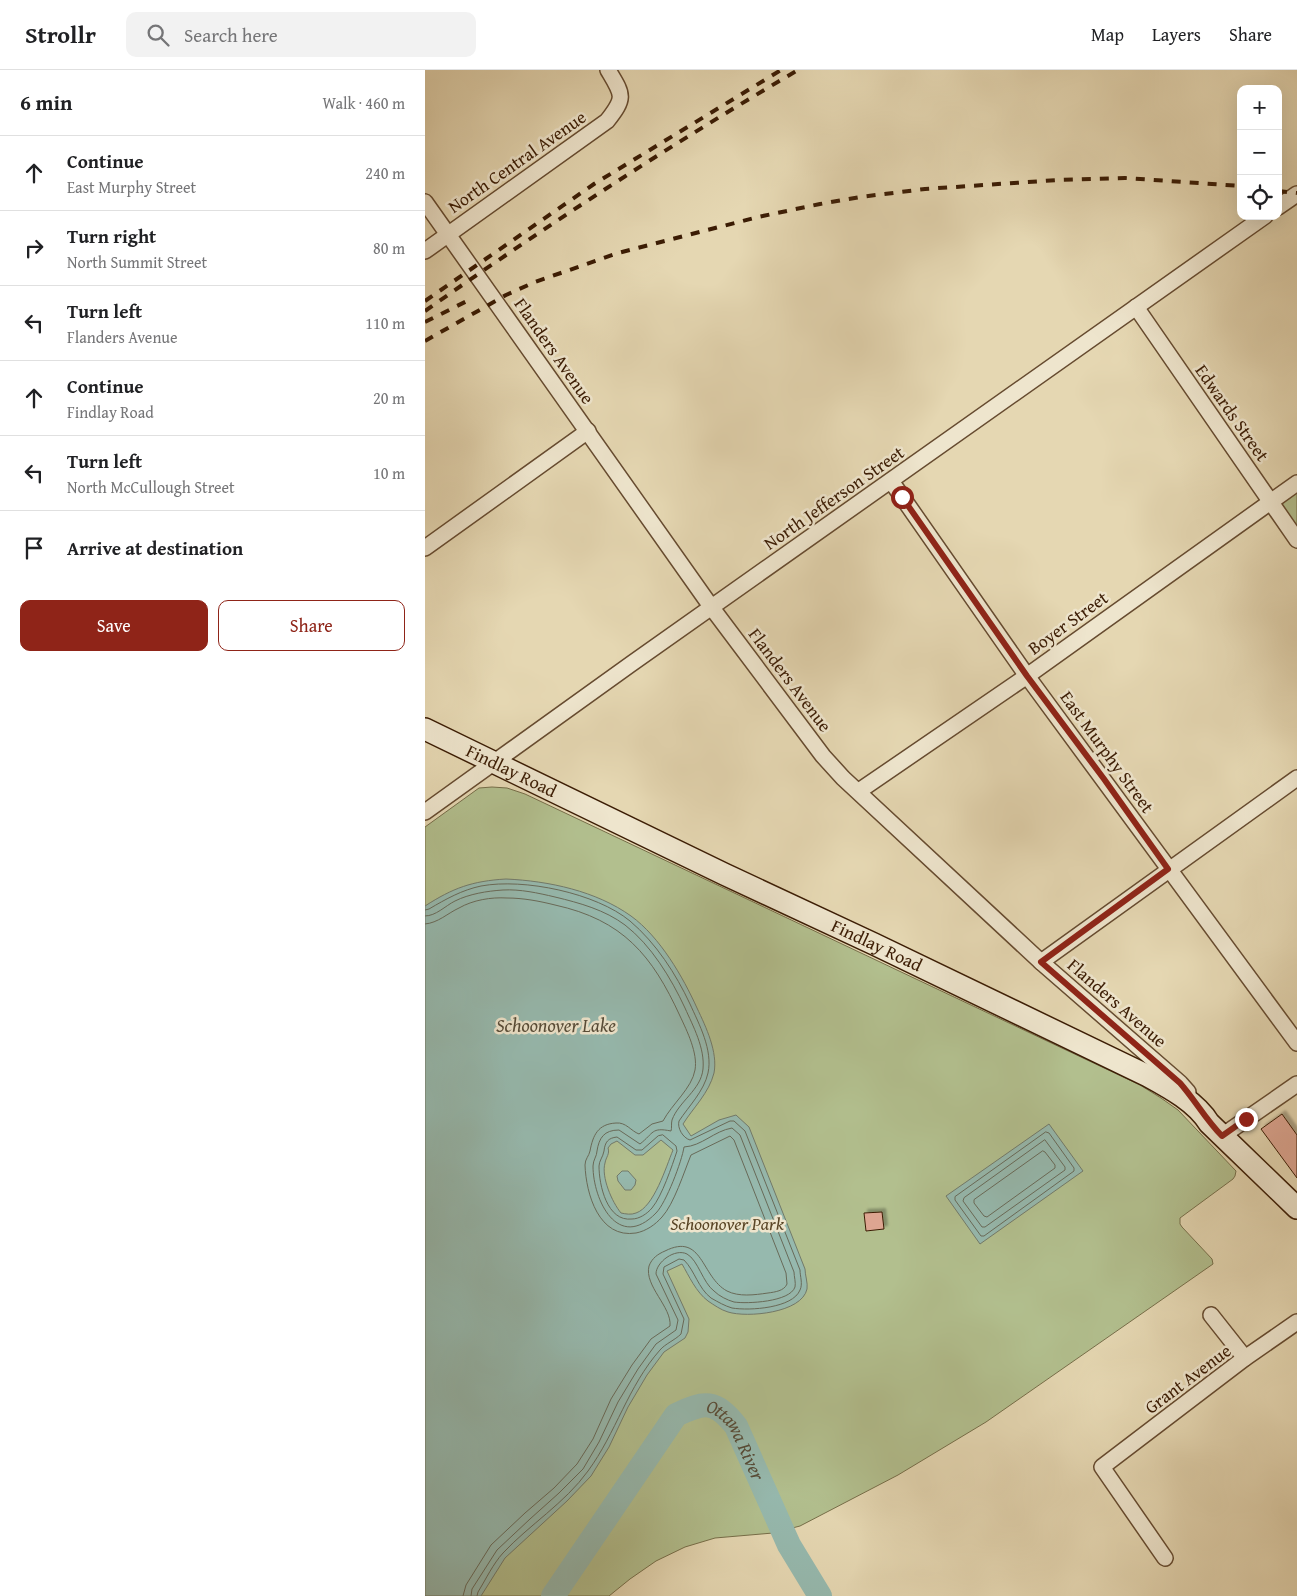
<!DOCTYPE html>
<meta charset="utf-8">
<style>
body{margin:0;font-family:"Gentium Book Plus",serif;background:#f2f2f2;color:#202124}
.controls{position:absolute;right:15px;top:15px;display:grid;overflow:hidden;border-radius:10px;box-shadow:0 5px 20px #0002}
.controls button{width:45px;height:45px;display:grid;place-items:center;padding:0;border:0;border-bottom:1px solid #e0e0e0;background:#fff;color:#202124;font:25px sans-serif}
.stop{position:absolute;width:15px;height:15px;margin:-11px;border:4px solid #8f2418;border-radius:50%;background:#fff}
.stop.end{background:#8f2418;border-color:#fff;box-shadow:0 1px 5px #0008}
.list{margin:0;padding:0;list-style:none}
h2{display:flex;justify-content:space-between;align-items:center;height:65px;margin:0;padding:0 20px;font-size:21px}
h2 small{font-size:16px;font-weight:400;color:#757577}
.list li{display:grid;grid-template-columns:32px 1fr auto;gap:15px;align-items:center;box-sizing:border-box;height:75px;padding:0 20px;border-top:1px solid #e0e0e0}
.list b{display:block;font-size:19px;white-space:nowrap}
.list p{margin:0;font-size:16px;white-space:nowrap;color:#757577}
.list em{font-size:16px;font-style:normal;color:#757577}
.actions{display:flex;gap:10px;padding:15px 20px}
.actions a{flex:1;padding:11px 0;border:1px solid #8f2418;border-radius:10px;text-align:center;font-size:18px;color:#8f2418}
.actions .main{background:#8f2418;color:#fff}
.icon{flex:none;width:28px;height:28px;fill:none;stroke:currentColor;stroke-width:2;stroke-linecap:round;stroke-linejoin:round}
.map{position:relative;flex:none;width:872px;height:1526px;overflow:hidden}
header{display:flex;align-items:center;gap:30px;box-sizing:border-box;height:70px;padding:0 25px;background:#fff;border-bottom:1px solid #e0e0e0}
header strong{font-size:24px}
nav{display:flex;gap:28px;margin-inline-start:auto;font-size:18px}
.search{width:350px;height:45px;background:#f2f2f2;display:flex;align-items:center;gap:12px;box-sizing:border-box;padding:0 18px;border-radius:10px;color:#757577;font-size:19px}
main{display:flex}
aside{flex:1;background:#fff}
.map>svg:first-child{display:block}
</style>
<header>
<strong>Strollr</strong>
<div class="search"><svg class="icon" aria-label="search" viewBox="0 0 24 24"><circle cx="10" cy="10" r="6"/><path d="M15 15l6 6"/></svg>Search here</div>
<nav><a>Map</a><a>Layers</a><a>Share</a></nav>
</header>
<main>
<aside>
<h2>6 min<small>Walk · 460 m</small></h2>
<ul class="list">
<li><svg class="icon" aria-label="ahead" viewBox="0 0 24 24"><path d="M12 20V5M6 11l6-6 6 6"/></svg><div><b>Continue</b><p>East Murphy Street</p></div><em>240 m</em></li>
<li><svg class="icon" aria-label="right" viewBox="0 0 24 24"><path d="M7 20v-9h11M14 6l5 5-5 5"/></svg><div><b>Turn right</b><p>North Summit Street</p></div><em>80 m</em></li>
<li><svg class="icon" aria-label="left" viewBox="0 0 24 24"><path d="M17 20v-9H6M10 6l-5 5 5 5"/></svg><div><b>Turn left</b><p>Flanders Avenue</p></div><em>110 m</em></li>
<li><svg class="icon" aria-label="ahead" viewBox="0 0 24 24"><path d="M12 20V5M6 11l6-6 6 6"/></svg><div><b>Continue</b><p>Findlay Road</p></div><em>20 m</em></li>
<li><svg class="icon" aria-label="left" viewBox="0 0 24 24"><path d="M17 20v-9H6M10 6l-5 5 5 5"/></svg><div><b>Turn left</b><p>North McCullough Street</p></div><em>10 m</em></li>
<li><svg class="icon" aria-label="arrive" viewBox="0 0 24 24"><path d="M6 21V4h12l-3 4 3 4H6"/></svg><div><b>Arrive at destination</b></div></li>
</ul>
<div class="actions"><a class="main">Save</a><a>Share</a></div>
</aside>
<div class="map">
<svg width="872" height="1526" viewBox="0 0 872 1526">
<defs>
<filter id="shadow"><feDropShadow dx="3.5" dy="-3.5" stdDeviation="1" flood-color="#0004"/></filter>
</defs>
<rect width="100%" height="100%" fill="#e5d7b2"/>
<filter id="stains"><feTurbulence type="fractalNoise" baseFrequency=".004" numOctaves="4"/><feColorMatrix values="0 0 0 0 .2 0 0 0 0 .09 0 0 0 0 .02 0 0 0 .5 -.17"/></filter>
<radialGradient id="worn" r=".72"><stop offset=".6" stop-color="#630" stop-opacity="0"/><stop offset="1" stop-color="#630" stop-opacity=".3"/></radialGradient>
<g fill="#b2bf8e" stroke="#766e49">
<polygon points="872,422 872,462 853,436"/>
<polygon points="67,717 82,718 100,724 715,1015 736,1028 753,1040 811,1101 810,1106 808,1109 755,1148 755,1154 757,1157 787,1189 788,1194 561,1352 473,1405 375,1456 348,1463 290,1468 260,1477 231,1491 205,1509 184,1526 0,1526 0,757 54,718"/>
</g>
<g fill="#96b9ae" stroke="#727a6a" fill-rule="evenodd">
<path d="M81 809C124 811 171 821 206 846 235 867 258 907 272 938 281 957 293 982 289 1003 284 1023 268 1038 258 1054L266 1066 294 1050 311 1045 324 1057 380 1199C380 1205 383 1213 382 1219 377 1243 322 1248 303 1242 296 1240 289 1235 283 1231 271 1222 264 1206 257 1194L242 1201 264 1249 263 1262 260 1268 239 1282 222 1305 203 1337 184 1377 166 1406 142 1431 80 1488 56 1526H0V836C28 818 47 811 81 809ZM236 1070 248 1080C241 1097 229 1137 211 1143 206 1145 201 1144 196 1143 187 1132 176 1107 180 1093 181 1087 185 1084 183 1078L186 1074 192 1071 210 1085H218Z"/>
<polygon points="624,1054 658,1101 555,1174 521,1126"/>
<polygon points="197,1101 203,1101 211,1110 210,1115 206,1120 200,1120 193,1111 192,1106"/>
</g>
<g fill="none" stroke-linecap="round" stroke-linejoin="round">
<g stroke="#686a59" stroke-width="1">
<path d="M0 840 4 839C21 829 37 820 56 816 99 808 171 823 205 851 231 873 251 904 265 934 274 954 288 980 283 1003 279 1021 264 1036 254 1051 252 1058 258 1068 265 1070L305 1051H309L320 1061 375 1200C375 1206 378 1214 375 1220 368 1238 325 1241 307 1238 300 1236 293 1232 286 1228 273 1218 270 1201 259 1190L254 1189 239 1197 238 1204 259 1249 256 1264C250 1270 240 1274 235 1280 203 1316 191 1363 163 1401 140 1433 104 1455 78 1483 68 1494 61 1509 53 1522L52 1526"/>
<path d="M0 846C11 846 20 836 30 831 44 824 62 821 78 820 95 819 113 823 130 827 155 833 180 840 200 855 226 875 246 908 260 938 268 956 280 978 278 999 276 1020 254 1031 247 1050 246 1054 247 1058 246 1061 226 1057 229 1063 215 1074L194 1060C179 1060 174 1068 172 1081 172 1086 168 1090 168 1096 168 1130 193 1182 231 1143 241 1133 257 1091 259 1077 277 1076 289 1061 307 1058L315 1065 369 1202C369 1206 371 1213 370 1217 365 1232 322 1234 309 1232 302 1230 294 1226 289 1221 278 1213 273 1190 262 1184 250 1178 231 1192 231 1204L253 1250 251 1260 231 1274 213 1299 193 1332 174 1372 158 1399 134 1423 105 1449 72 1480 47 1519 46 1526"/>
<path d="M0 854C13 853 23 843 34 838 48 830 66 827 82 828 98 828 114 831 130 835 198 850 227 885 255 946 262 961 273 983 270 1000 267 1018 247 1034 238 1051L227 1054 214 1064C206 1061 201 1052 191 1053 173 1054 168 1065 165 1081 164 1086 160 1089 160 1095 161 1124 174 1169 211 1163 221 1161 230 1155 237 1147 249 1134 259 1102 266 1085L305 1066 309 1070 361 1203 362 1214C359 1221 350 1222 343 1223 329 1225 314 1227 302 1221 276 1207 278 1162 240 1181 233 1184 227 1188 224 1196 219 1216 247 1237 245 1256L226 1269 207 1295 186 1329 168 1369 152 1394 129 1418 100 1443 66 1475 41 1515 38 1526"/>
<polygon points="621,1062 624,1063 649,1098 649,1101 559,1166 556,1166 530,1130 530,1127"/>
<path d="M238 1065 251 1076 252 1081C247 1096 237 1126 227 1138 222 1144 214 1149 207 1149 182 1152 174 1115 174 1096 174 1091 178 1087 179 1081 180 1072 183 1068 192 1067L211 1080H217L233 1066Z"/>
<polygon points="620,1070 640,1097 640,1100 560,1157 557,1157 538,1131 539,1128"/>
<polygon points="618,1081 620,1082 630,1095 630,1098 562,1147 559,1146 549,1133 549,1130"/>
</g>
<path stroke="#96b9ae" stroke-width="24" id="s1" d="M128 1526 251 1345C280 1331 290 1330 311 1356L364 1475 395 1526"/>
</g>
<g fill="#dda591" stroke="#3b1c04" filter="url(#shadow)">
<polygon points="857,1044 872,1065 872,1108 836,1059"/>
<polygon points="457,1142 459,1159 441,1161 439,1143"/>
</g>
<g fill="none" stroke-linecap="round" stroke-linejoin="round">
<g stroke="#664b30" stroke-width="18">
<g id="minor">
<polyline points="0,132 287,538 398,686 418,708 616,892 755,1013 763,1022"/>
<polyline points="853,137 872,124"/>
<path d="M0 181 182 51C201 27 198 25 183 0"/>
<polyline points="711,237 872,470"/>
<polyline points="466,411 602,606 872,973"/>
<polyline points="0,478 163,361"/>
<polyline points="434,721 602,606 872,413"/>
<polyline points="0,742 206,594 840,146"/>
<polyline points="616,892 872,708"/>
<polyline points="797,1066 872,1014"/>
<polyline points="786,1245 820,1288"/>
<polyline points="740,1488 677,1397 820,1288 872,1252"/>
</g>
</g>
<g stroke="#3b1c04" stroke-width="24">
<g id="secondary">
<path id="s2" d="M0 659 299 804 449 874 723 1006C745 1018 771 1032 784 1053L872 1138"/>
</g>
</g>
<use href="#minor" stroke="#eee5cd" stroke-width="15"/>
<use href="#secondary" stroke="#eee5cd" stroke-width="21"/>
<g stroke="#3b1c04" stroke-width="4" stroke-dasharray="9 9" stroke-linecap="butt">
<polyline points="853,121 872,123"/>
<polyline points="0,231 169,114 356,0"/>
<path d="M0 241C121 156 245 75 373 0"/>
<polyline points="0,252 48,228"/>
<polyline points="0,271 81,225 110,212 193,183 333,147 395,134 435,127 500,119 633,110 700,108 816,116"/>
</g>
</g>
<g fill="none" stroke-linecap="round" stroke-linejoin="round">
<path stroke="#8f2418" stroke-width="6" d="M477 427 602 606 679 709 743 799 616 892 755 1013C770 1030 781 1050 797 1066L821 1049"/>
</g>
<g text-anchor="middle" stroke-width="5" stroke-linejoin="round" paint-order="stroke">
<g font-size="18" fill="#3b1c04" stroke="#eee5cd">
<text transform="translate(92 92) rotate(-35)" y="6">North Central Avenue</text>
<text transform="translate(129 281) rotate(55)" y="6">Flanders Avenue</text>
<text transform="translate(807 343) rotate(55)" y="6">Edwards Street</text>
<text transform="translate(409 428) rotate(-35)" y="6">North Jefferson Street</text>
<text transform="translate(643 553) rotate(-36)" y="6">Boyer Street</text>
<text transform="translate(365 610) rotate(53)" y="6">Flanders Avenue</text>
<text transform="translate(682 682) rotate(54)" y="6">East Murphy Street</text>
<text dy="6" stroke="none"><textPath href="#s2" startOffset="96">Findlay Road</textPath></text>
<text dy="6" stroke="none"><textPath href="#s2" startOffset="501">Findlay Road</textPath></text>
<text transform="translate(692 933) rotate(41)" y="6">Flanders Avenue</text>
<text transform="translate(763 1309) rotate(-37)" y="6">Grant Avenue</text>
</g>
<g font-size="18" font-style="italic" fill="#594526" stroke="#eee5cd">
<text x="302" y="1160">Schoonover Park</text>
</g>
<g font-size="19" font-style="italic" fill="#564b37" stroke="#eee5cd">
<text x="131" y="962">Schoonover Lake</text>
<text dy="7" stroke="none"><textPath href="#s1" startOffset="299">Ottawa River</textPath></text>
</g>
</g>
<rect width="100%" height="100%" filter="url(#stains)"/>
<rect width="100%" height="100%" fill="url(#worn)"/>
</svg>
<div class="controls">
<button>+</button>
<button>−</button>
<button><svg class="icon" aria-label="locate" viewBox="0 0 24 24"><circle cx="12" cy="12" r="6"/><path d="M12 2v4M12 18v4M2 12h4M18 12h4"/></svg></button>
</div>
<div class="stop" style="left:477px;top:427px"></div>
<div class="stop end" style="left:821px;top:1049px"></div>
</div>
</main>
